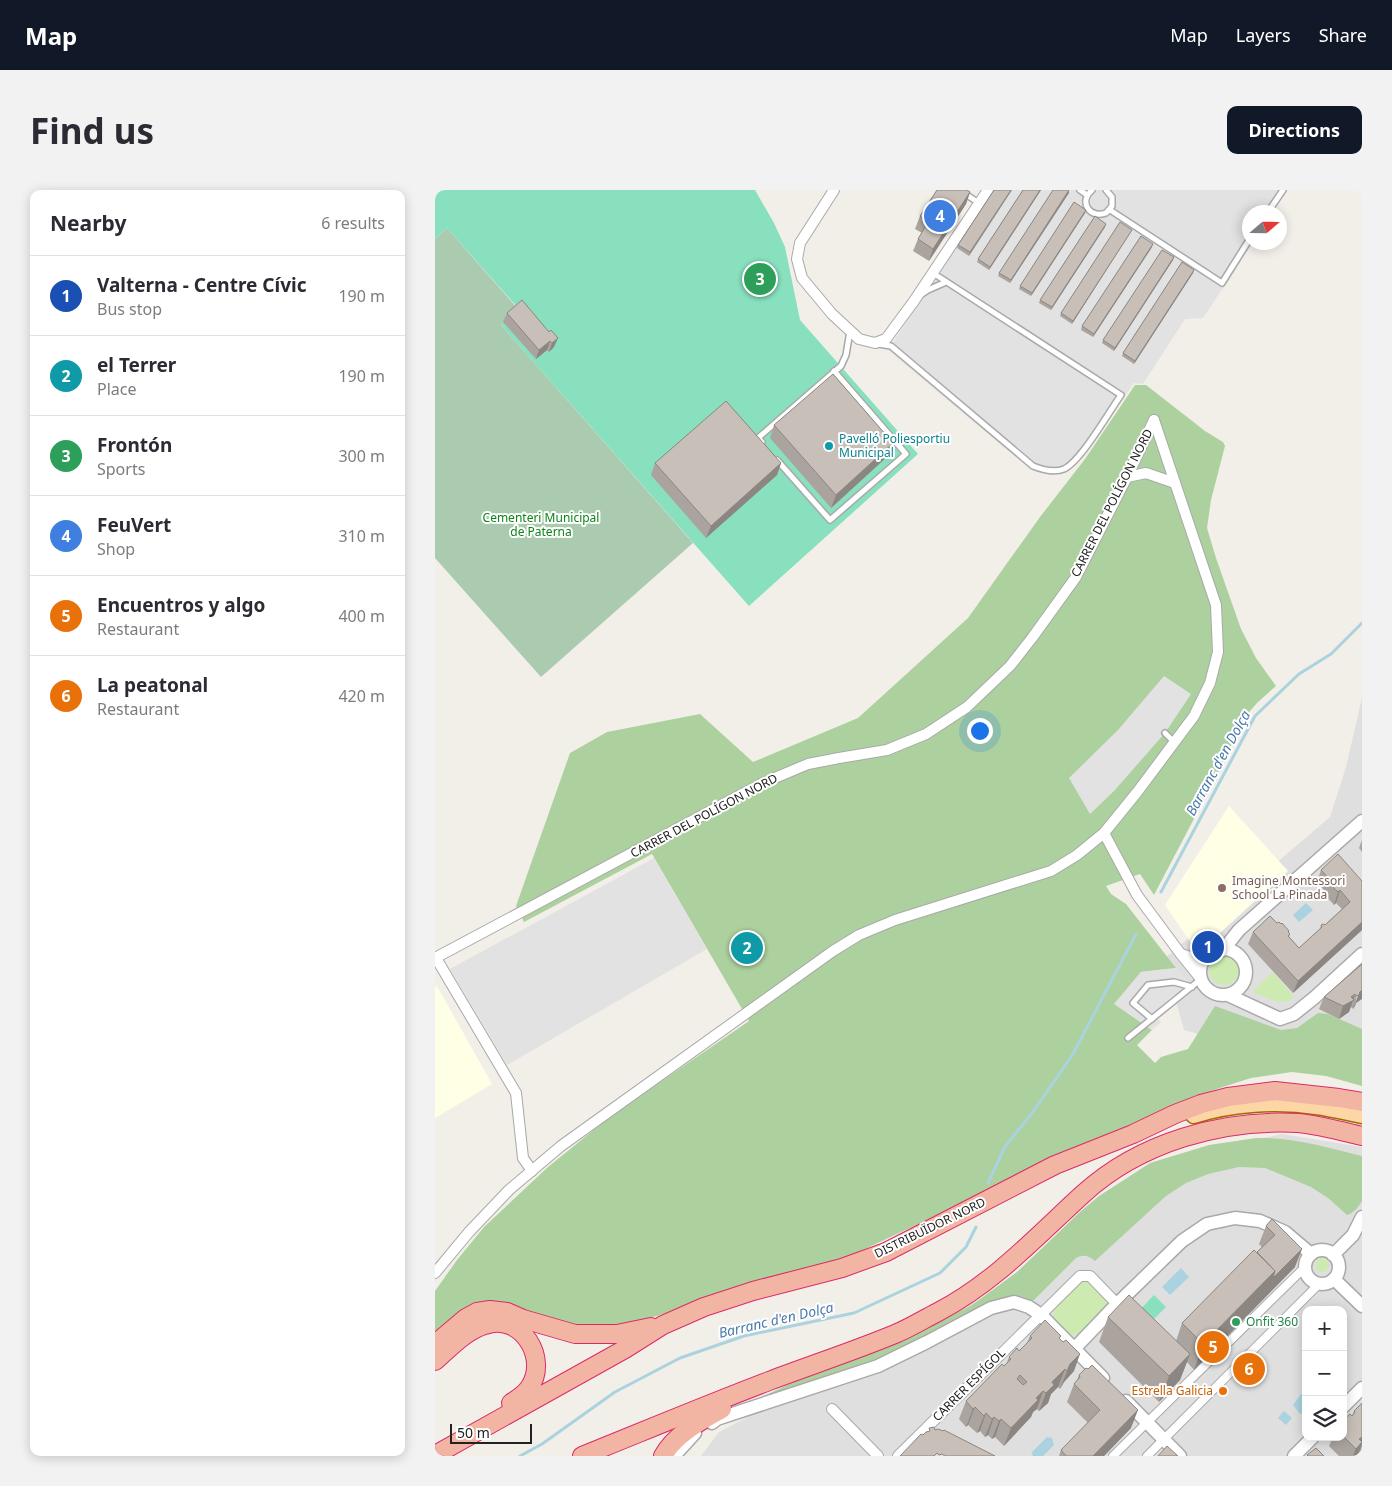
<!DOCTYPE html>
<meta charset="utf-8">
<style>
body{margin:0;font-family:"Noto Sans",sans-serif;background:#f2f2f3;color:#2b2b33}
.controls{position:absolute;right:15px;bottom:15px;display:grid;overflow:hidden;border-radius:10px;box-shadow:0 2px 12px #0003}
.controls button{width:45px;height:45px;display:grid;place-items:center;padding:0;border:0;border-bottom:1px solid #e1e1e2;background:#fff;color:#2b2b33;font:25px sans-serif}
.compass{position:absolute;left:807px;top:15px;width:45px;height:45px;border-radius:50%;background:#fff;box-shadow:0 2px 12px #0003;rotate:70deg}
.scale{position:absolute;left:15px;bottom:12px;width:82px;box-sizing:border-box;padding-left:5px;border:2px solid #222;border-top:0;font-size:14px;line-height:18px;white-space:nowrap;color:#222;-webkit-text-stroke:4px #fff;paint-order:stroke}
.you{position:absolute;left:544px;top:540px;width:18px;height:18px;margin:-12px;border:4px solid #fff;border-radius:50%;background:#1a73e8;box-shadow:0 0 0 8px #1a73e833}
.badge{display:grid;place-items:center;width:32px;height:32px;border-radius:50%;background:#111827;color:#fff;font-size:16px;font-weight:700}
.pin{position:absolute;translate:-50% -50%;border:2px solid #fff;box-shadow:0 1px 5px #0006}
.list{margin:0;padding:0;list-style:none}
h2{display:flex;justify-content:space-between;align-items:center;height:65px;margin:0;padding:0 20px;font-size:21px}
h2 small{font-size:16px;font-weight:400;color:#7c7c81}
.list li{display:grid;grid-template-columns:32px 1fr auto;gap:15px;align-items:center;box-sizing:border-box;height:80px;padding:0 20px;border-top:1px solid #e1e1e2}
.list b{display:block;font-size:19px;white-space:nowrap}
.list p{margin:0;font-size:16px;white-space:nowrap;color:#7c7c81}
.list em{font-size:16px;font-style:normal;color:#7c7c81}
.icon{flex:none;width:28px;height:28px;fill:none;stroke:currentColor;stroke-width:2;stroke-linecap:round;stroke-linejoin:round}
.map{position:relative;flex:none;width:927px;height:1266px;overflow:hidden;border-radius:10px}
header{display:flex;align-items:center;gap:30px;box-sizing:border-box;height:70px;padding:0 25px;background:#111827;color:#fff}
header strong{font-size:24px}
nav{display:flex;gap:28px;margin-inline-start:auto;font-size:18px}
.intro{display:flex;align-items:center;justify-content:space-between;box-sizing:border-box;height:120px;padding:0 30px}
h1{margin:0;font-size:35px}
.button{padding:12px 22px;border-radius:10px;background:#111827;color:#fff;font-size:18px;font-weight:700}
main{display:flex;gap:30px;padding:0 30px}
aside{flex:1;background:#fff;border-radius:10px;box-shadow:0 2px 12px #0003}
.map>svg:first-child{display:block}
</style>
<header>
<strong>Map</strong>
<nav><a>Map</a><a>Layers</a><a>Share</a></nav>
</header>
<div class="intro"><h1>Find us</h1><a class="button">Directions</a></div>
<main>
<aside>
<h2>Nearby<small>6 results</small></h2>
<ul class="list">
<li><span class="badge" style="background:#1a4fb4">1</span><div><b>Valterna - Centre Cívic</b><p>Bus stop</p></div><em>190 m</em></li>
<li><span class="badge" style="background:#0f9aa8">2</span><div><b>el Terrer</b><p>Place</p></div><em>190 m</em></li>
<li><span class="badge" style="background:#2e9e5b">3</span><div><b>Frontón</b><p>Sports</p></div><em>300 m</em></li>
<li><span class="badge" style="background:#3f7fe0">4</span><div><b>FeuVert</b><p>Shop</p></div><em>310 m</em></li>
<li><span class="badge" style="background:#e8710a">5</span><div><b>Encuentros y algo</b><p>Restaurant</p></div><em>400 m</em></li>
<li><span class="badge" style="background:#e8710a">6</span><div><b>La peatonal</b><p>Restaurant</p></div><em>420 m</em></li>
</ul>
</aside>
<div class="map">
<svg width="927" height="1266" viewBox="0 0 927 1266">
<rect width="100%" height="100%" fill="#f2efe9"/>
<g fill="#e0dfdf" fill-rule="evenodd">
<polygon points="927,508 927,866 827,862 749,840 729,769 895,627 911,577"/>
<path d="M847 944 927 957V1266H266L284 1242 420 1171 548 1108 778 959ZM871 1120H908V1247H871Z"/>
</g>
<g fill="#ffffe5">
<polygon points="794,616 853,681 763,763 730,715"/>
<polygon points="2,796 57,894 0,928 0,797"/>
</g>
<g fill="#cdebb0">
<circle cx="789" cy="780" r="15"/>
<path d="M838 782 859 807C848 818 833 808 820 803L819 800Z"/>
<circle cx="887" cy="1075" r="7"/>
<polygon points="653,1090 673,1110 672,1117 644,1144 640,1145 634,1144 619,1130 618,1123 621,1117 646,1092"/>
</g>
<g fill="#add19e">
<polygon points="700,195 711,195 770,241 788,252 790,256 776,310 772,338 781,368 806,439 821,468 841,496 822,513 809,528 783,583 719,705 705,684 671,696 676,704 691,714 741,778 706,782 680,814 717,840 702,855 720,873 726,867 753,859 780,816 846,840 862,838 883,823 893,824 927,839 927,896 891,886 857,882 816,888 760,906 681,942 609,971 492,1030 419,1064 196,1134 168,1137 144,1136 104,1126 0,1148 0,1101 22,1070 49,1037 113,977 176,926 314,831 217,664 89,732 81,716 135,563 172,542 265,524 318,572 423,528 533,428 605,327 650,269"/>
<path d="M821 948C857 947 892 957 927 966V1011C924 1016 919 1023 912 1025L893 1008 876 997 830 978 804 977 773 984 751 993 731 1006 660 1071C654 1066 649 1064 641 1068L598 1111 585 1109 428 1175 303 1218 404 1171 434 1162 503 1133 537 1115 582 1082 646 1021 664 1006 715 973 774 955Z"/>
</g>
<polygon fill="#aacbaf" points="12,38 83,119 66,135 258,353 106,487 0,368 0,49"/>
<g fill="#88e0be">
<polygon points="0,0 320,0 339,33 350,57 365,130 483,264 314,416 66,135 83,118 12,38 0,49"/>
<polygon points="719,1105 731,1117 707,1141 696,1129"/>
</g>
<g fill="#e2e2e2">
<polygon points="558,0 852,0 837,22 814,22 814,52 818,53 768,128 750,129 708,194 699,193 647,268 631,282 615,285 595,279 453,160"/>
<polygon points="729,486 756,504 730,543 679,601 655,624 634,588 683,540"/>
<polygon points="219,668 272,759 72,875 15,779"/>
<polygon points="741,778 754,792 718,823 726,832 717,840 679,814 706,782"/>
</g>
<g fill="#aad3df">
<polygon points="871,713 878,720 864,732 858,725"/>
<polygon points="746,1078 754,1087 735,1105 727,1097"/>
<polygon points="866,1204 870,1206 871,1205 871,1221 865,1224 858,1215"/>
<polygon points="849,1221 857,1228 851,1235 843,1228"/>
<polygon points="612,1247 617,1248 619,1255 608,1266 597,1266 598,1264 596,1263"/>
</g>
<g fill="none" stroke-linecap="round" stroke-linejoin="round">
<g stroke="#aad3df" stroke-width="3">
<polyline points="726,702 820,526 864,484 896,464 927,433"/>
<polyline points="553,993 570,957 600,919 638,864 701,744"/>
<polyline points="85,1266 107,1254 180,1202 245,1168 309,1146 419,1123 505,1083 531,1057 541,1037"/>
</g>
<g stroke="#a9a9a9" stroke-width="8">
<g id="service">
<polyline points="524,0 544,13"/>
<polyline points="645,0 652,5"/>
<path d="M657 0C643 12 655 29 671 23L677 16V7L671 0"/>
<polyline points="675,20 787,93 814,50"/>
<polyline points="833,22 848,0"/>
<polyline points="487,104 493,100 511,92"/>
<path d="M443 154 456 156 598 276C608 280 619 283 629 279 646 271 674 222 686 205L498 83"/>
<polyline points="327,252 323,248 406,176 411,165 415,141"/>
<polyline points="342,270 395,330 471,264 399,181"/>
<polyline points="730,543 740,553"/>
<polyline points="717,829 698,813 713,795 739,792 757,797"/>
<polyline points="693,848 766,789"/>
</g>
</g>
<g stroke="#a9a9a9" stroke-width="10">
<g id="pedestrian">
<polyline points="678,1266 870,1077"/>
<polyline points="712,1266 884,1094"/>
</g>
</g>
<g stroke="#a9a9a9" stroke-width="12">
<g id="minor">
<polyline points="399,0 365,53 362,69 367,88 397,124 424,149 440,153 451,149 479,111 553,0"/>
<polyline points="692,287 711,283 740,293"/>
<polyline points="669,643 702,705 745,763 766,789"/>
<polyline points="746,764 768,771"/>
<polyline points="0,768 328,593 373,574 404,568 452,560 491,544 532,517 575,476 597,448 641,387 692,287 719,230"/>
<polyline points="1,768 81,903 88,968 97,981"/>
<polyline points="0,1083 34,1042 74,1000 126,956 398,761 424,745 460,730 616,681 642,665 669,643 703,601 759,526 775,493 783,462 781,415 719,230"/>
<polyline points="397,1219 443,1266"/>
<polyline points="463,1266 645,1086 655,1086 682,1114"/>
</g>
</g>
<g stroke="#a9a9a9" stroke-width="15">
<g id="tertiary">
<circle cx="788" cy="782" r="23"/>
<polyline points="788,760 804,740 927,631"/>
<polyline points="793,805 845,829 859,824 879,808 927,764"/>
<circle cx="887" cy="1077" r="17"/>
<polyline points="898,1065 918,1045 927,1027"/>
<polyline points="899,1089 927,1116"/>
<polyline points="639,1159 682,1114 747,1051 772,1034 800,1028 825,1031 850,1042 876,1064"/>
<polyline points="691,1211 745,1266"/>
<polyline points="908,1217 927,1198"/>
<polyline points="277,1233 282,1229 443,1176 492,1152 556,1118 579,1112 594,1117 606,1125 668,1188"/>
<polyline points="239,1266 260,1243"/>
<polyline points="859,1266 878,1247"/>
</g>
</g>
<g stroke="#a06b00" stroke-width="19">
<path id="primary" d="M759 925C796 913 843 910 881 916 897 918 912 922 927 925"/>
</g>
<g stroke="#dc2a67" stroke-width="20">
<g id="trunk">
<polyline points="0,1154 31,1128 42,1122 55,1120 72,1122 88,1129 140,1144 182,1144 216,1137"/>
<path d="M0 1171C15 1158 30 1141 50 1135 86 1122 115 1169 94 1198 89 1205 82 1209 76 1213"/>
<polyline points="0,1265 190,1159 228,1135 269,1117 318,1101 407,1078 451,1062 620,975 698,944 740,924 766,914 793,907 840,901 904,908 927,912"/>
<path d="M147 1266C209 1241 271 1215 334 1191 376 1175 419 1161 460 1144 475 1138 489 1129 503 1122 559 1093 602 1046 648 1004 705 952 787 929 863 933 884 935 906 941 927 946"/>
<path d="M228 1266C240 1244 266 1231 287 1219"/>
</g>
</g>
<use href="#service" stroke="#fff" stroke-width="5"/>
<use href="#pedestrian" stroke="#fff" stroke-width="8"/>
<use href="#minor" stroke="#fff" stroke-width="10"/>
<use href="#tertiary" stroke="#fff" stroke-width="12"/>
<use href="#primary" stroke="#fcd6a4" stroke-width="16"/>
<use href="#trunk" stroke="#f2b4a3" stroke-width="18"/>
</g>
<g fill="#aba49e">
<polygon points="559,0 534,66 522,58 523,55"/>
<polygon points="588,0 606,0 554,80 542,72 543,69"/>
<polygon points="634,0 575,93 563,86 564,83"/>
<polygon points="535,2 531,14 494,71 478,61 483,49 487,43 480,39 485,26"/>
<polygon points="651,20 650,23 596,106 584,99 585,96"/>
<polygon points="670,37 616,120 604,113 605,110"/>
<polygon points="695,43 637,134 625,126 626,123"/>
<polygon points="717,57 658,147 646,140 647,136"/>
<polygon points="739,67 738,70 679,161 667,153 668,150"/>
<polygon points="759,80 758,83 699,174 687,166 688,163"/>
<polygon points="72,123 114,142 119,157 114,162 112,160 101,169 68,132"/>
<polygon points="339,235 454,265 396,318 335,248"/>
<polygon points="220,273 346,273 342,285 271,348 216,285"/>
<polygon points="927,650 927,662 924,658"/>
<polygon points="886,680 927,691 927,740 858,803 813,754 818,742 842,733 855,744 854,747 864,758 885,739 886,735 890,735 907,719 901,713 899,715 889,704 890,701 882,692"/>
<polygon points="927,774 920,816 918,819 916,817 914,822 904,829 884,819 889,807"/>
<polygon points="837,1029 860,1077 759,1180 752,1172 745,1190 724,1212 664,1152 673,1127 741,1151 747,1133 827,1057 824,1054 831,1036"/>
<polygon points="595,1146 625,1149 639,1181 629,1192 625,1199 623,1197 616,1204 613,1213 604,1221 602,1219 598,1222 596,1227 569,1256 560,1247 557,1249 553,1245 550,1247 545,1241 542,1243 533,1235 531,1237 524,1229 531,1211 571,1175 574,1167 584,1161 592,1153"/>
<polygon points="644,1185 696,1238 669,1266 624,1266 626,1260 653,1233 632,1212 639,1194 642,1190"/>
<polygon points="927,1213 927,1263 926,1264 924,1262 922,1266 904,1266 894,1256 898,1247 908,1247 908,1230 917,1226 919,1221"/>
</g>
<g fill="#8b8681">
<polygon points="576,0 577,0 534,66 535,62"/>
<polygon points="605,0 606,0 554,80 555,77"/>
<polygon points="634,0 634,3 575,93 576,90"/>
<polygon points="535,2 531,14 494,71 498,59"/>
<polygon points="651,20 650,23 596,106 597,103"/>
<polygon points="671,34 670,37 616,120 617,117"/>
<polygon points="697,40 695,43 637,134 638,131"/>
<polygon points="718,54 717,57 658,147 659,144"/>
<polygon points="739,67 738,70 679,161 680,158"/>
<polygon points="759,80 758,83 699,174 700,171"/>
<polygon points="123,148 119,157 114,162 117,153"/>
<polygon points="115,151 112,160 101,169 104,160"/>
<polygon points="458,253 454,265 396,318 401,305"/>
<polygon points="346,273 342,285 271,348 276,336"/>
<polygon points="905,700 901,713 899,715 903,702"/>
<polygon points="927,732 927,740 858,803 863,791"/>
<polygon points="927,800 927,809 921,813 920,816 918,819 924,803"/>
<polygon points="920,804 914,822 904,829 908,816"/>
<polygon points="867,1059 860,1077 759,1180 768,1154 840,1081"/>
<polygon points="645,1164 639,1181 629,1192 625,1199 632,1181 635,1174"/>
<polygon points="755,1164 745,1190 724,1212 734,1186"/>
<polygon points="630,1179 623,1197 616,1204 613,1213 604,1221 611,1203 617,1192"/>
<polygon points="608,1201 602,1219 598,1222 596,1227 569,1256 576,1238 601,1208"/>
<polygon points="540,1217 533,1235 531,1237 538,1219"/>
<polygon points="703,1220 696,1238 669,1266 658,1266"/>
<polygon points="551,1223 545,1241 542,1243 549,1226"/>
<polygon points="559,1227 553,1245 550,1247 557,1229"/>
<polygon points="566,1229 560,1247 557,1249 564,1231"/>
<polygon points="927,1247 927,1254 924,1262 922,1266 918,1266 924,1249"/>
</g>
<g fill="#c7bfb8" stroke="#8b8681" fill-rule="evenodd">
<polygon points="502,0 532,0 535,2 498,59 483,49 493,32 485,26"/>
<polygon points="559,0 576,0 535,62 523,55"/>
<polygon points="588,0 605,0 555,77 543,69"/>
<polygon points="618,0 634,0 576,90 564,83"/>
<polygon points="639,12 651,20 597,103 585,96"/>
<polygon points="660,26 671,34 617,117 605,110"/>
<polygon points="685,32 697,40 638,131 626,123"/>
<polygon points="706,46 718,54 659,144 647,136"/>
<polygon points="727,60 739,67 680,158 668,150"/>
<polygon points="747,72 759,80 700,171 688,163"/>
<polygon points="87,110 114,142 116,140 123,148 117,153 115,151 104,160 72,123"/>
<polygon points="398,184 458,253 401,305 339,235"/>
<polygon points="291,211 346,273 276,336 220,273"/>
<polygon points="903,664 927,691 927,732 863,791 818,742 835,726 842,733 844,732 846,734 847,733 854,741 853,742 855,744 853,746 864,758 887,737 886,735 888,734 890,735 915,712 905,700 903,702 893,692 895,690 886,680"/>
<polygon points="927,774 927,800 924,803 925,804 922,806 920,804 916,807 919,810 908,816 889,807"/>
<polygon points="837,1029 867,1059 838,1088 840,1081 822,1062 840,1045 831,1036"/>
<polygon points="819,1060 840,1081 768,1154 747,1133"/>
<polygon points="694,1105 755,1164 734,1186 673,1127"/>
<path d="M610 1130 626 1146 624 1148 628 1152 631 1150 645 1164 635 1174 632 1181 630 1179 617 1192 619 1195 611 1203 608 1201 601 1208 603 1210 576 1238 566 1229 564 1231 559 1227 557 1229 551 1223 549 1226 540 1217 538 1219 531 1211 567 1174 569 1176 576 1169 574 1167 582 1158 584 1161 597 1148 595 1146ZM585 1185 592 1192 588 1195 582 1189Z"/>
<polygon points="657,1175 703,1220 658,1266 631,1266 626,1260 665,1220 639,1194 645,1187 644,1185 651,1178 653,1179"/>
<polygon points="927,1213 927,1247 924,1249 927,1252 921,1259 908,1246 908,1230 915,1224 917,1226 920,1222 919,1221"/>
<polygon points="499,1237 500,1240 503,1239 508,1241 509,1240 560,1266 510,1266 507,1264 504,1265 502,1263 499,1266 465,1266 486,1244 488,1245 491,1242 495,1241 494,1238"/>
<polygon points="732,1256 743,1266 723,1266"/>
<polygon points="881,1258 889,1266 873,1266 872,1265"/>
</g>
<circle fill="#0f9aa8" stroke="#fff" stroke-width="2" cx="394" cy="256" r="5"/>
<circle fill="#8d6e63" stroke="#fff" stroke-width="2" cx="787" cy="698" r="5"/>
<circle fill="#2e9e5b" stroke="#fff" stroke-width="2" cx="801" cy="1132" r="5"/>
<circle fill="#e8710a" stroke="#fff" stroke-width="2" cx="788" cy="1201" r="5"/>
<g text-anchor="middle" stroke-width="4" stroke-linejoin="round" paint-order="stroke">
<g font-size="12" fill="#0d838f" stroke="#fff" text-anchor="start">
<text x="404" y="253">Pavelló Poliesportiu<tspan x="404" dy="14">Municipal</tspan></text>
</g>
<g font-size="12" fill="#222" stroke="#fff">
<text transform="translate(677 313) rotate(-63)" y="4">CARRER DEL POLÍGON NORD</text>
<text transform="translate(269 626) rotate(-28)" y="4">CARRER DEL POLÍGON NORD</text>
<text transform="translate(495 1038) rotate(-26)" y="4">DISTRIBUÏDOR NORD</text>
<text transform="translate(534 1195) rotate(-45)" y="4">CARRER ESPÍGOL</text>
</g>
<g font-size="12" fill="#0c8416" stroke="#fff">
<text x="106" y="332">Cementeri Municipal<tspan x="106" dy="14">de Paterna</tspan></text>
</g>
<g font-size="12" fill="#785e54" stroke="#fff" text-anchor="start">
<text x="797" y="695">Imagine Montessori<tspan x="797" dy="14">School La Pinada</tspan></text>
</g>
<g font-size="12" fill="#27864d" stroke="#fff" text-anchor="start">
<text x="811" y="1136">Onfit 360</text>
</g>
<g font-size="12" fill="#c56008" stroke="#fff" text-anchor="end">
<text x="778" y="1205">Estrella Galicia</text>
</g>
<g font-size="14" font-style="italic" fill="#4a7aab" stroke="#fff">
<text transform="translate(783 573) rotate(-61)" y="5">Barranc d'en Dolça</text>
<text transform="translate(341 1130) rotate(-13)" y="5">Barranc d'en Dolça</text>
</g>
</g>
</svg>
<div class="controls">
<button>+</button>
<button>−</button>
<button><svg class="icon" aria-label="layers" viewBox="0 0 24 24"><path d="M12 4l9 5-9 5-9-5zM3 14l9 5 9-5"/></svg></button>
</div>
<svg class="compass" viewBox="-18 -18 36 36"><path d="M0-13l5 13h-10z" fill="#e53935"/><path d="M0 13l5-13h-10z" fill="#7c7c81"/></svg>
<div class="scale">50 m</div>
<div class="you"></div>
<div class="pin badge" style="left:773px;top:757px;background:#1a4fb4">1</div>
<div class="pin badge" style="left:312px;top:758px;background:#0f9aa8">2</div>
<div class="pin badge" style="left:325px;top:89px;background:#2e9e5b">3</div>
<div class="pin badge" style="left:505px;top:26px;background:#3f7fe0">4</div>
<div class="pin badge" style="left:778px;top:1157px;background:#e8710a">5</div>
<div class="pin badge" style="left:814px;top:1179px;background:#e8710a">6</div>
</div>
</main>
